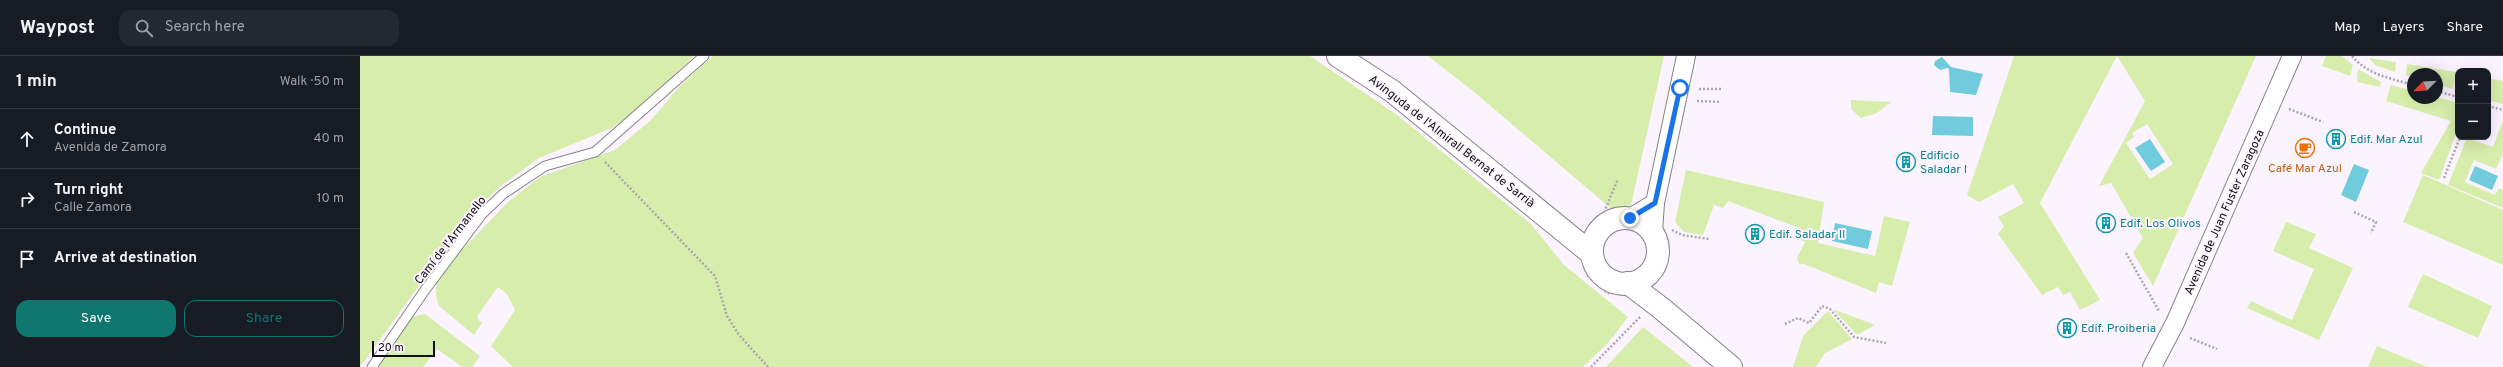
<!DOCTYPE html>
<meta charset="utf-8">
<style>
body{margin:0;font-family:Overpass,sans-serif;background:#242831;color:#f1f3f6}
.controls{position:absolute;right:12px;top:12px;display:grid;overflow:hidden;border-radius:8px;box-shadow:0 4px 16px #0002}
.controls button{width:36px;height:36px;display:grid;place-items:center;padding:0;border:0;border-bottom:1px solid #363941;background:#171b24;color:#f1f3f6;font:20px sans-serif}
.compass{position:absolute;left:2047px;top:12px;width:36px;height:36px;border-radius:50%;background:#171b24;box-shadow:0 4px 16px #0002;rotate:246deg}
.scale{position:absolute;left:12px;bottom:10px;width:63px;box-sizing:border-box;padding-left:4px;border:2px solid #110f12;border-top:0;font-size:11px;line-height:14px;white-space:nowrap;color:#110f12;-webkit-text-stroke:3px #fbf4fe;paint-order:stroke}
.stop{position:absolute;width:12px;height:12px;margin:-9px;border:3px solid #1a73e8;border-radius:50%;background:#fff}
.stop.end{background:#1a73e8;border-color:#fff;box-shadow:0 1px 4px #0008}
.list{margin:0;padding:0;list-style:none}
h2{display:flex;justify-content:space-between;align-items:center;height:52px;margin:0;padding:0 16px;font-size:17px}
h2 small{font-size:13px;font-weight:400;color:#9ea1a6}
.list li{display:grid;grid-template-columns:26px 1fr auto;gap:12px;align-items:center;box-sizing:border-box;height:60px;padding:0 16px;border-top:1px solid #363941}
.list b{display:block;font-size:15px;white-space:nowrap}
.list p{margin:0;font-size:13px;white-space:nowrap;color:#9ea1a6}
.list em{font-size:13px;font-style:normal;color:#9ea1a6}
.actions{display:flex;gap:8px;padding:12px 16px}
.actions a{flex:1;padding:9px 0;border:1px solid #0f766e;border-radius:12px;text-align:center;font-size:14px;color:#0f766e}
.actions .main{background:#0f766e;color:#fff}
.icon{flex:none;width:22px;height:22px;fill:none;stroke:currentColor;stroke-width:2;stroke-linecap:round;stroke-linejoin:round}
.map{position:relative;flex:none;width:2143px;height:311px;overflow:hidden}
header{display:flex;align-items:center;gap:24px;box-sizing:border-box;height:56px;padding:0 20px;background:#171b24;border-bottom:1px solid #363941}
header strong{font-size:19px}
nav{display:flex;gap:22px;margin-inline-start:auto;font-size:14px}
.search{width:280px;height:36px;background:#242831;display:flex;align-items:center;gap:10px;box-sizing:border-box;padding:0 14px;border-radius:12px;color:#9ea1a6;font-size:15px}
main{display:flex}
aside{flex:1;background:#171b24}
.map>svg:first-child{display:block}
</style>
<header>
<strong>Waypost</strong>
<div class="search"><svg class="icon" aria-label="search" viewBox="0 0 24 24"><circle cx="10" cy="10" r="6"/><path d="M15 15l6 6"/></svg>Search here</div>
<nav><a>Map</a><a>Layers</a><a>Share</a></nav>
</header>
<main>
<aside>
<h2>1 min<small>Walk · 50 m</small></h2>
<ul class="list">
<li><svg class="icon" aria-label="ahead" viewBox="0 0 24 24"><path d="M12 20V5M6 11l6-6 6 6"/></svg><div><b>Continue</b><p>Avenida de Zamora</p></div><em>40 m</em></li>
<li><svg class="icon" aria-label="right" viewBox="0 0 24 24"><path d="M7 20v-9h11M14 6l5 5-5 5"/></svg><div><b>Turn right</b><p>Calle Zamora</p></div><em>10 m</em></li>
<li><svg class="icon" aria-label="arrive" viewBox="0 0 24 24"><path d="M6 21V4h12l-3 4 3 4H6"/></svg><div><b>Arrive at destination</b></div></li>
</ul>
<div class="actions"><a class="main">Save</a><a>Share</a></div>
</aside>
<div class="map">
<svg width="2143" height="311" viewBox="0 0 2143 311">
<rect width="100%" height="100%" fill="#fbf4fe"/>
<g fill="#d7edab" fill-rule="evenodd">
<polygon points="0,0 334,0 275,56 252,72 179,102 141,130 126,144 88,190 0,311"/>
<polygon points="353,0 950,0 1037,59 1171,168 1204,209 1268,261 1247,288 1223,311 153,311 131,290 155,254 147,238 138,231 118,259 117,262 122,267 114,279 79,250 76,240 76,227 98,198 148,146 180,121 255,94 290,65 319,31"/>
<polygon points="1068,0 1304,0 1271,149 1254,154 1248,150 1113,35"/>
<path d="M1654 0H1896L1793 230 1773 197 1783 182 1751 127 1739 130 1785 45 1757 0 1680 147 1740 244 1720 254 1710 236 1703 239 1698 231 1682 239 1638 178 1644 170 1638 161 1664 147 1653 128 1619 146 1607 139ZM1787 68 1813 108 1790 123 1766 87 1774 81 1772 77Z"/>
<polygon points="1966,0 1982,0 1993,9 1990,20 1962,10"/>
<polygon points="2009,2 2036,6 2035,16 2015,9"/>
<polygon points="2047,8 2096,16 2093,33 2077,28 2077,18 2053,18 2053,21 2046,19"/>
<polygon points="1998,13 2021,26 2020,31 1997,26"/>
<polygon points="2128,22 2143,25 2143,48 2128,44"/>
<polygon points="2031,29 2053,35 2053,42 2077,41 2098,47 2098,72 2079,124 2061,117 2091,65 2026,45"/>
<polygon points="1491,44 1531,46 1517,57 1501,62 1491,53"/>
<polygon points="2143,64 2143,98 2136,113 2114,104 2105,126 2135,139 2139,132 2143,134 2143,152 2088,129 2107,82 2133,91"/>
<polygon points="1326,114 1464,146 1458,187 1515,200 1524,160 1550,166 1532,230 1519,226 1516,237 1444,208 1439,208 1437,202 1445,186 1436,181 1439,172 1368,145 1363,152 1354,149 1343,179 1324,176 1315,166"/>
<polygon points="2063,119 2143,154 2143,209 2043,166"/>
<polygon points="1926,166 1956,178 1949,192 1993,212 1959,284 1887,252 1891,245 1932,264 1954,213 1913,195"/>
<polygon points="2063,218 2132,250 2118,282 2048,251"/>
<polygon points="1473,253 1515,269 1497,279"/>
<polygon points="1468,255 1492,283 1465,297 1456,311 1433,311 1443,280"/>
<polygon points="65,258 120,300 112,311 102,311 77,293 63,311 17,311 51,261"/>
<polygon points="1283,271 1333,311 1246,311"/>
<polygon points="2017,290 2067,311 2008,311"/>
</g>
<g fill="#70ccdd">
<polygon points="1582,1 1591,11 1623,18 1616,39 1590,36 1589,13 1587,12 1580,14 1574,9 1575,5"/>
<polygon points="1573,60 1613,61 1613,80 1572,79"/>
<polygon points="1790,83 1805,106 1791,115 1775,92"/>
<polygon points="1994,108 2009,114 1996,146 1981,139"/>
<polygon points="2115,110 2138,120 2132,134 2109,124"/>
<polygon points="1475,167 1512,175 1508,193 1472,185"/>
</g>
<g fill="none" stroke-linecap="round" stroke-linejoin="round">
<g stroke="#89828c" stroke-width="11">
<polyline id="lane" points="12,311 65,234 122,158 143,138 185,110 235,96 344,0"/>
</g>
<g stroke="#89828c" stroke-width="20">
<g id="street">
<polyline points="1270,162 1295,147"/>
<polyline points="1293,176 1295,147 1326,0"/>
<polyline points="1792,311 1815,267 1932,0"/>
</g>
</g>
<g stroke="#89828c" stroke-width="24">
<g id="secondary">
<polyline points="978,0 1032,35 1232,198"/>
<circle cx="1265" cy="195" r="33"/>
<polyline points="1268,227 1301,252 1371,311"/>
</g>
</g>
<g stroke="#aba6ad" stroke-width="2.5" stroke-dasharray="2 2" stroke-linecap="butt">
<path d="M1992 0C2008 19 2030 22 2053 29"/>
<polyline points="1339,33 1363,33"/>
<polyline points="2077,35 2098,41"/>
<polyline points="1337,45 1360,46"/>
<polyline points="2128,50 2143,54"/>
<polyline points="1929,53 1963,66"/>
<polyline points="245,106 355,220 367,260 379,279 408,311"/>
<polyline points="2084,122 2100,81"/>
<polyline points="1994,156 2016,166 2011,177"/>
<polyline points="1250,163 1245,154 1258,123"/>
<polyline points="1312,174 1322,179 1349,183"/>
<polyline points="1766,197 1799,255"/>
<polyline points="1227,219 1249,238"/>
<polyline points="1425,268 1438,262 1449,267 1462,250 1470,253 1494,281 1526,287"/>
<polyline points="1830,282 1857,293"/>
<polyline points="1231,311 1280,261"/>
</g>
<use href="#lane" stroke="#fff" stroke-width="9"/>
<use href="#street" stroke="#fff" stroke-width="18"/>
<use href="#secondary" stroke="#fff" stroke-width="22"/>
</g>
<g fill="none" stroke-linecap="round" stroke-linejoin="round">
<polyline stroke="#1a73e8" stroke-width="5" points="1270,162 1295,147 1320,32"/>
</g>
<defs>
<g id="building-ring" transform="scale(1)"><circle r="9.5" fill="#fbf4fe" stroke="#0f9aa8" stroke-width="1.5"/><path d="M-4-6H4V6H1V3H-1V6H-4ZM-2.5-4.3h1.7v1.8h-1.7ZM.8-4.3h1.7v1.8H.8ZM-2.5-1h1.7V.8h-1.7ZM.8-1h1.7V.8H.8Z" fill="#0f9aa8"/></g>
<g id="cafe-ring" transform="scale(1)"><circle r="9.5" fill="#fbf4fe" stroke="#e8710a" stroke-width="1.5"/><path d="M-5.5-4.5H6V0H3Q3 3.5 0 3.5H-2.5Q-5.5 3.5-5.5 0ZM3-3.2v2h1.7v-2ZM-6 4.5H4V6H-6Z" fill="#e8710a"/></g>
</defs>
<g fill-rule="evenodd">
<use href="#building-ring" x="1976" y="83"/>
<use href="#cafe-ring" x="1945" y="92"/>
<use href="#building-ring" x="1546" y="106"/>
<use href="#building-ring" x="1746" y="167"/>
<use href="#building-ring" x="1395" y="178"/>
<use href="#building-ring" x="1707" y="272"/>
</g>
<g text-anchor="middle" stroke-width="4" stroke-linejoin="round" paint-order="stroke">
<g font-size="12" fill="#0d838f" stroke="#fbf4fe" text-anchor="start">
<text x="1990" y="87">Edif. Mar Azul</text>
<text x="1560" y="103">Edificio<tspan x="1560" dy="14">Saladar I</tspan></text>
<text x="1760" y="171">Edif. Los Olivos</text>
<text x="1409" y="182">Edif. Saladar II</text>
<text x="1721" y="276">Edif. Proiberia</text>
</g>
<g font-size="12" fill="#110f12" stroke="#fbf4fe">
<text transform="translate(1092 85) rotate(38)" y="4">Avinguda de l'Almirall Bernat de Sarrià</text>
<text transform="translate(1864 156) rotate(-66)" y="4">Avenida de Juan Fuster Zaragoza</text>
<text transform="translate(90 184) rotate(-52)" y="4">Camí de l'Armanello</text>
</g>
<g font-size="12" fill="#c56008" stroke="#fbf4fe">
<text x="1945" y="116">Café Mar Azul</text>
</g>
</g>
</svg>
<div class="controls">
<button>+</button>
<button>−</button>
</div>
<svg class="compass" viewBox="-18 -18 36 36"><path d="M0-13l5 13h-10z" fill="#e53935"/><path d="M0 13l5-13h-10z" fill="#9ea1a6"/></svg>
<div class="scale">20 m</div>
<div class="stop" style="left:1320px;top:32px"></div>
<div class="stop end" style="left:1270px;top:162px"></div>
</div>
</main>
